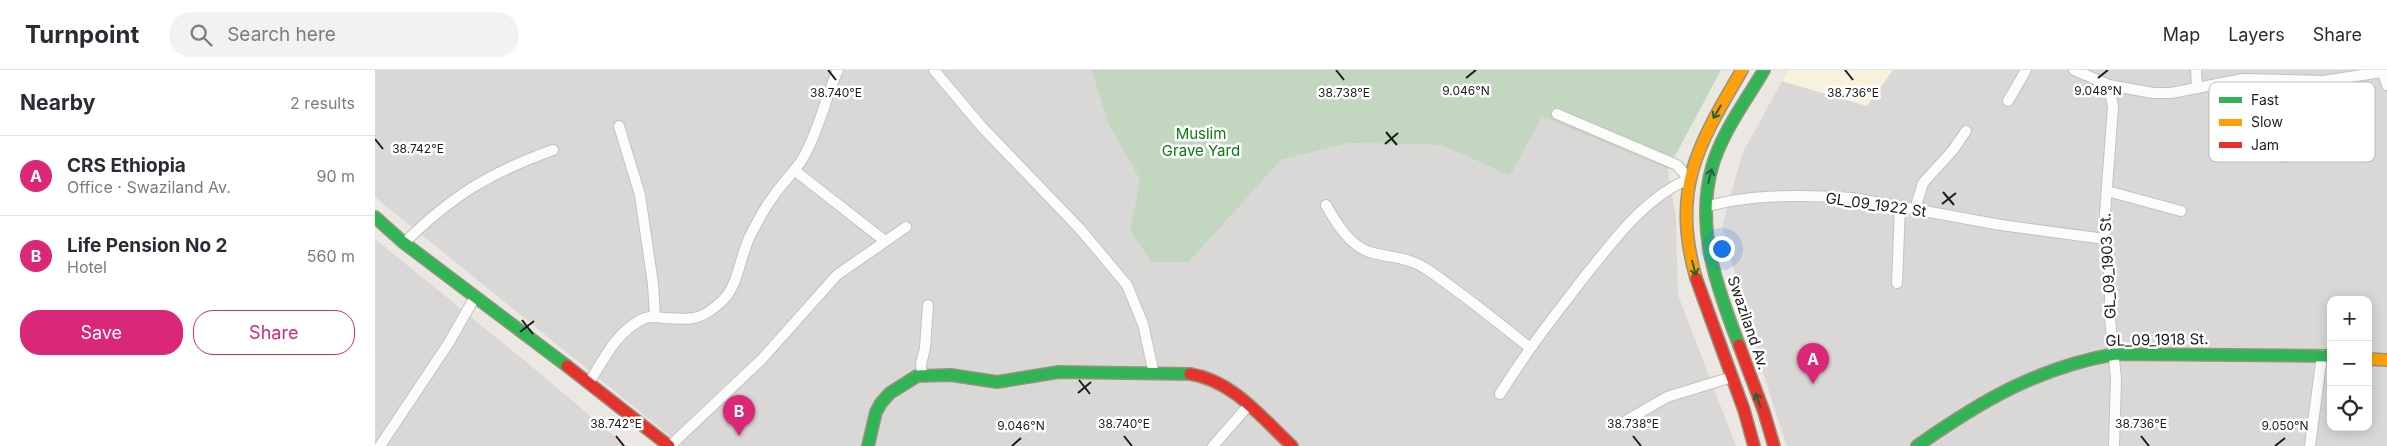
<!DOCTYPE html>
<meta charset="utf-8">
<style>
body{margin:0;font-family:Inter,sans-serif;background:#f2f2f3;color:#2b2b33}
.controls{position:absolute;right:15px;bottom:15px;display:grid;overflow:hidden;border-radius:10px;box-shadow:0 2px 12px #0003}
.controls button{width:45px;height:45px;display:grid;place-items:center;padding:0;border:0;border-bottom:1px solid #e1e1e2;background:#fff;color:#2b2b33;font:25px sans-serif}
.you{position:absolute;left:1346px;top:178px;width:18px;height:18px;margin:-12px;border:4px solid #fff;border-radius:50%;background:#1a73e8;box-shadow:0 0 0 8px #1a73e833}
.badge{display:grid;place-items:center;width:32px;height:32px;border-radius:50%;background:#db2777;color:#fff;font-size:16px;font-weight:700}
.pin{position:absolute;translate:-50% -41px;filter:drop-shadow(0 1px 2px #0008)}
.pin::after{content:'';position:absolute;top:26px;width:18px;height:15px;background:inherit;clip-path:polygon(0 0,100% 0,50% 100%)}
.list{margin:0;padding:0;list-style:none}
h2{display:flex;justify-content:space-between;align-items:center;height:65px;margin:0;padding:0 20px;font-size:21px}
h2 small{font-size:16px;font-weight:400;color:#7c7c81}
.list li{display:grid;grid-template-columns:32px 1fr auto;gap:15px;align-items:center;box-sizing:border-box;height:80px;padding:0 20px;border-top:1px solid #e1e1e2}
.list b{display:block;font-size:19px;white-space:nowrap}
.list p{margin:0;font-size:16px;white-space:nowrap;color:#7c7c81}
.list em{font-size:16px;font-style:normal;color:#7c7c81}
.actions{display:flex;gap:10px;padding:15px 20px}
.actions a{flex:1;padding:11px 0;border:1px solid #db2777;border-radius:20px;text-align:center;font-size:18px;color:#db2777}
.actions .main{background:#db2777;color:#fff}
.icon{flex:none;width:28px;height:28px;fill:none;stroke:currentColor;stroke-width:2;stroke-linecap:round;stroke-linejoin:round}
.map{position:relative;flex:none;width:2012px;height:376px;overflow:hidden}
header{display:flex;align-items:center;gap:30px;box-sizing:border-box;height:70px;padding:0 25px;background:#fff;border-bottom:1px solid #e1e1e2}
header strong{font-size:24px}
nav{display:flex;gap:28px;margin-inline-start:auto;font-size:18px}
.search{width:350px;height:45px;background:#f2f2f3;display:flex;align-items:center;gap:12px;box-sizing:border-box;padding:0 18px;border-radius:28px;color:#7c7c81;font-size:19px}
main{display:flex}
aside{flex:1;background:#fff}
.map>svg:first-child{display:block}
</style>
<header>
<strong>Turnpoint</strong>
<div class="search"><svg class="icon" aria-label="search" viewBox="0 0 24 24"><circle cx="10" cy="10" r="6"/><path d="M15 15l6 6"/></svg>Search here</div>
<nav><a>Map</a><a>Layers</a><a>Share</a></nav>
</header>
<main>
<aside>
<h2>Nearby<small>2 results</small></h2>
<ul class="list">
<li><span class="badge">A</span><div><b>CRS Ethiopia</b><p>Office · Swaziland Av.</p></div><em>90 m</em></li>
<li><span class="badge">B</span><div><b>Life Pension No 2</b><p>Hotel</p></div><em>560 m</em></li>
</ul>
<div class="actions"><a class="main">Save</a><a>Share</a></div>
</aside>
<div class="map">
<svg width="2012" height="376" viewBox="0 0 2012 376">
<rect width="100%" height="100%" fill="#ebe8e4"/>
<g fill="#dad8d6" fill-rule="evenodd">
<polygon points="0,0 716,0 733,53 765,110 755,161 776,192 814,192 906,90 974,73 1067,75 1135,106 1167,47 1293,99 1301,150 1303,225 1361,376 307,376 0,127"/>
<path d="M1518 0H2012V376H1412L1389 306 1347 157 1367 84 1407 11ZM1956 230H1993V357H1956Z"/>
<polygon points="0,169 150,291 251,376 0,376"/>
</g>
<polygon fill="#f6f2de" points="1413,0 1518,0 1492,36 1406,11"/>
<polygon fill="#c2d6c0" points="716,0 1346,0 1293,99 1167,47 1135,106 1067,75 974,73 906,90 814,192 776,192 755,161 765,110 733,53"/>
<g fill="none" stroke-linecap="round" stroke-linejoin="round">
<g stroke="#c3c2c0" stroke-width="12">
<g id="street">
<polyline points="559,0 607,57 705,159 752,215 768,254 779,304"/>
<polyline points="1699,0 1734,15 1778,23 1796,23 1868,9 1948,11 2007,2"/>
<polyline points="1821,0 1822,18"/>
<polyline points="2007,0 2012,15"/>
<polyline points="1734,15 1738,37 1729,156 1735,212 1735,248 1741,309 1739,376"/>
<polyline points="1633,31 1651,0"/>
<polyline points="244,56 265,125 278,214 280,247"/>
<polyline points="1908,87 1931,76 1936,69 1936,11"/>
<polyline points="419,100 510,171"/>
<polyline points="1732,121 1806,141"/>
<path d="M951 135C961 153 976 178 998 183 1018 188 1034 187 1053 200 1088 224 1121 251 1154 277"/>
<path d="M1331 137C1372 124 1435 125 1478 128L1626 155 1730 169"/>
<polyline points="1540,139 1548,113 1578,80 1591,61"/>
<path d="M29 173C78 125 114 103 178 80"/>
<polyline points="1522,213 1525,137"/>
<polyline points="547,305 546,294 550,278 553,235"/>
<path d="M214 313C228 290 243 259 270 248 276 246 283 247 289 248 316 250 326 251 347 231 363 217 365 186 375 166 382 152 390 137 400 124 409 111 420 101 428 88 444 61 450 28 463 0"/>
<path d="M1125 324C1151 282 1177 249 1207 210 1237 173 1268 128 1314 109L1302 95 1182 44"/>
<polyline points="1247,353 1292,327 1357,307"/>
<polyline points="5,376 73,274 100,227"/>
<polyline points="295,376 386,290 462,205 531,157"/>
<polyline points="838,376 873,336"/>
<polyline points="1935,376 1947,285"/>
</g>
</g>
<g stroke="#95947c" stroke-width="14">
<g id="fast">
<polyline points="0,147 29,173 192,296"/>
<path d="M1364 275C1342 218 1320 158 1337 97 1347 62 1371 31 1389 0"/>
<polyline points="493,376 501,342 506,333 515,323 542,306 576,305 622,312 684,302 815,304"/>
<path d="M1542 376C1606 331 1662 298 1740 284L1956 286"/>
</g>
</g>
<g stroke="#95947c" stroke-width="14">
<g id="slow">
<path d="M1321 208C1296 118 1323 75 1367 0"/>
<polyline points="1993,289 2012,290"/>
</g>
</g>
<g stroke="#95947c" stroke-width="14">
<g id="jam">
<polyline points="1321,208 1369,340 1379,376"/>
<polyline points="1364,275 1389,342 1399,376"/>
<polyline points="192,296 294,376"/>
<path d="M815 304C857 310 887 348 917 376"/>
</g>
</g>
<use href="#street" stroke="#fcfcfb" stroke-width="10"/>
<use href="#fast" stroke="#30b455" stroke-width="11"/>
<use href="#slow" stroke="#ff9f0a" stroke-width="11"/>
<use href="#jam" stroke="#e5322d" stroke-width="11"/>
</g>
<defs><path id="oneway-shaft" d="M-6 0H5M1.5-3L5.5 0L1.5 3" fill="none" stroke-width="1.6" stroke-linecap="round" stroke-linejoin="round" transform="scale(1.25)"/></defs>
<g stroke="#256036">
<use href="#oneway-shaft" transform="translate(1342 42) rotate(120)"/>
<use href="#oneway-shaft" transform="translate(1335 106) rotate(-77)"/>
<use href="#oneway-shaft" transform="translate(1319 198) rotate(75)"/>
<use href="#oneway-shaft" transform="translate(1383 330) rotate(-110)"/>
</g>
<path fill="none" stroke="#1c1c1c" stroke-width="2" d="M453 0 461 10M961 0 969 10M1470 0 1478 10M1091 8 1101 0M1723 8 1733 0M1011 62 1022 75M0 69 8 79M1010 74 1023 63M1568 122 1579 135M1567 134 1581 123M147 250 158 264M145 262 159 251M704 310 715 324M703 323 716 312M241 366 249 376M749 366 757 376M1258 366 1266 376M1766 366 1774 376M637 376 646 368M1900 376 1910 368"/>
<g text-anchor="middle" stroke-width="5" stroke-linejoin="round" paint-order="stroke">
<g font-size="15" fill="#097d07" stroke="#fff">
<text x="826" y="69">Muslim<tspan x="826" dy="17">Grave Yard</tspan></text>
</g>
<g font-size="15" fill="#1c1c1c" stroke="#fff">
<text transform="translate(1501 135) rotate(8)" y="5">GL_09_1922 St</text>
<text transform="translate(1733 196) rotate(-93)" y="5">GL_09_1903 St.</text>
<text transform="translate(1373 253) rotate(71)" y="5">Swaziland Av.</text>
<text transform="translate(1782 270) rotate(-1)" y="5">GL_09_1918 St.</text>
</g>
</g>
<rect x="1834" y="12" width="166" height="80" rx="8" fill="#fff" stroke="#bbb" stroke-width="1"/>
<rect x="1844" y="27" width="23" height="6" fill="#30b455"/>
<rect x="1844" y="49" width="23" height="7" fill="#ff9f0a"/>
<rect x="1844" y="72" width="23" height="6" fill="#e5322d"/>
<g font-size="14" fill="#1c1c1c">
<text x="1876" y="35">Fast</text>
<text x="1876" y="57">Slow</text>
<text x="1876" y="80">Jam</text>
</g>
<g font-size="12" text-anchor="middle" fill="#1c1c1c" stroke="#fff" stroke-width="5" stroke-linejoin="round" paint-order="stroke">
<text x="1091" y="25">9.046°N</text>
<text x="1723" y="25">9.048°N</text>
<text x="461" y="27">38.740°E</text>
<text x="969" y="27">38.738°E</text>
<text x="1478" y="27">38.736°E</text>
<text x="43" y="83">38.742°E</text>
<text x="241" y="358">38.742°E</text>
<text x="749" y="358">38.740°E</text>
<text x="1258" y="358">38.738°E</text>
<text x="1766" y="358">38.736°E</text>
<text x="646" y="360">9.046°N</text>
<text x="1910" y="360">9.050°N</text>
</g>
</svg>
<div class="controls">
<button>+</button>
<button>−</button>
<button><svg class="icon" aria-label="locate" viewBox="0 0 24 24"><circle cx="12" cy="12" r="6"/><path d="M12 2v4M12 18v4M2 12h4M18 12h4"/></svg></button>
</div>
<div class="you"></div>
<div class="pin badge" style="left:1438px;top:314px">A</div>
<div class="pin badge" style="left:364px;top:366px">B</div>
</div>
</main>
